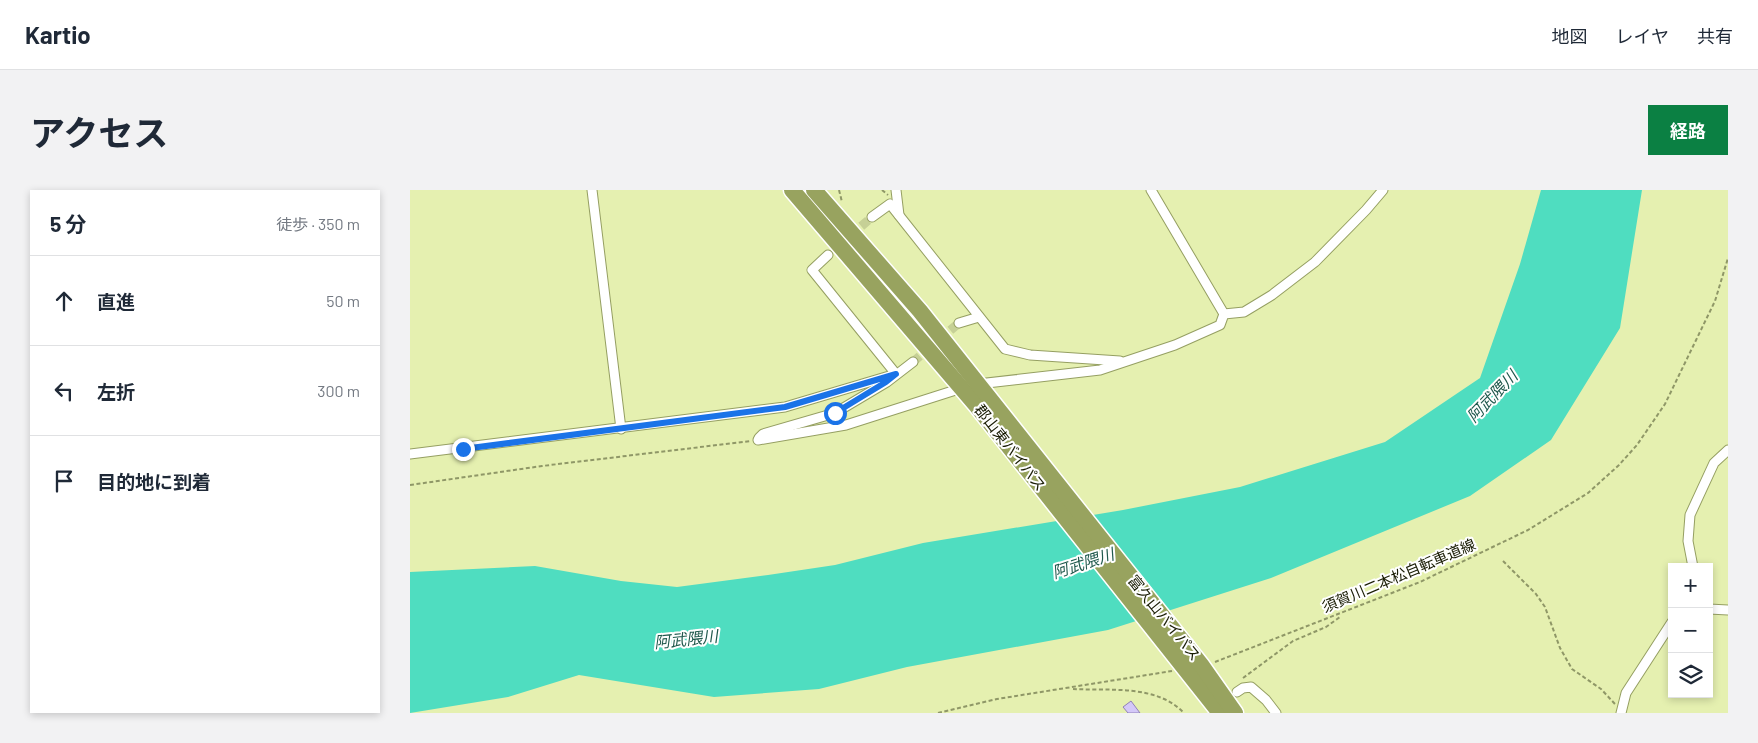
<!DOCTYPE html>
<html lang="ja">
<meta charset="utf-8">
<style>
body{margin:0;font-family:Barlow,"Noto Sans JP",sans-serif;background:#f2f2f3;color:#1f2937}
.controls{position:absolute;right:15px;bottom:15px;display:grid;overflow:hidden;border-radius:0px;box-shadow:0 2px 8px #0003}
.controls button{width:45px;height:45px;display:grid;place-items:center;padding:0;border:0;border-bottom:1px solid #e0e1e3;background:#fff;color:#1f2937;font:25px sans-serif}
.stop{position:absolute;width:15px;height:15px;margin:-11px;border:4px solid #1a73e8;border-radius:50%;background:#fff}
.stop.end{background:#1a73e8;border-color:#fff;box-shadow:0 1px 5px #0008}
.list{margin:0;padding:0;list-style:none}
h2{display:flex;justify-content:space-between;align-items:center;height:65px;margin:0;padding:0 20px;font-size:21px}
h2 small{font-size:16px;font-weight:400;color:#747a83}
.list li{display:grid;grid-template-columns:32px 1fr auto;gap:15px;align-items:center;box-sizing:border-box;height:90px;padding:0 20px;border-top:1px solid #e0e1e3}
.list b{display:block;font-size:19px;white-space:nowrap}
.list em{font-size:16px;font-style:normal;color:#747a83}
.icon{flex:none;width:28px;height:28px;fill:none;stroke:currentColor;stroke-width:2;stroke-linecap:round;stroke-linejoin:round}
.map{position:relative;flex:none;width:1318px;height:523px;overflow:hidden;border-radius:0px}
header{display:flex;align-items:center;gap:30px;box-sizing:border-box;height:70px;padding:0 25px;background:#fff;border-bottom:1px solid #e0e1e3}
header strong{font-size:24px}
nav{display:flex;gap:28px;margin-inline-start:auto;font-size:18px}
.intro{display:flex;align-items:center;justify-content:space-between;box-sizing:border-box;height:120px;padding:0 30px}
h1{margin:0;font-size:35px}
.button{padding:12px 22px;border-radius:0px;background:#0b8043;color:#fff;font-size:18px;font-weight:700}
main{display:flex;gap:30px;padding:0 30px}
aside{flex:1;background:#fff;border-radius:0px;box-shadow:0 2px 8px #0003}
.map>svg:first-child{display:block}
</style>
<header>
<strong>Kartio</strong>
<nav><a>地図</a><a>レイヤ</a><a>共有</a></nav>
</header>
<div class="intro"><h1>アクセス</h1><a class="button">経路</a></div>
<main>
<aside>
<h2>5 分<small>徒歩 · 350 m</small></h2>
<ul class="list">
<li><svg class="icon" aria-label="ahead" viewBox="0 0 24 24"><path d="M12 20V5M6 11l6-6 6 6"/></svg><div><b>直進</b></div><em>50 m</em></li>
<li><svg class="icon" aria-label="left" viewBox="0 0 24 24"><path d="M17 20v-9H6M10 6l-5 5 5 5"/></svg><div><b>左折</b></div><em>300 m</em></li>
<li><svg class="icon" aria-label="arrive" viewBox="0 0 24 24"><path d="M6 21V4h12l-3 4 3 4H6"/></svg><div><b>目的地に到着</b></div></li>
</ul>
</aside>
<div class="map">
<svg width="1318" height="523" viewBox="0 0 1318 523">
<rect width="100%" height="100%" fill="#e5f0b0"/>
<polygon fill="#4fddc0" points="1131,0 1232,0 1210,138 1141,250 1060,306 861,388 698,440 497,477 409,499 304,507 169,485 98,507 0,523 0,382 125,376 211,391 267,397 358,385 425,375 513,353 713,320 830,297 975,252 1070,188 1110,74"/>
<polygon fill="#d4c8f8" stroke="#9080b8" points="721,511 730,523 718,523 713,517"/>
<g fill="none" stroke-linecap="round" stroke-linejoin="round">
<g stroke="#c6d096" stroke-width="9" stroke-dasharray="9 4.5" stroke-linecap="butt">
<polyline points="441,45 462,27"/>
<polyline points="530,149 549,133"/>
<polyline points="503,172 520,157"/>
</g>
<g stroke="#959f62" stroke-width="11">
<g id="street">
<polyline points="182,0 211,239"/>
<polyline points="486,0 489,25"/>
<polyline points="741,0 814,124"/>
<polyline points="462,27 480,14 595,159 620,165 710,171"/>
<polyline points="549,133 569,127"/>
<polyline points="568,194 690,180 765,155 810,135 814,124 834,122 862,105 905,72 956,20 973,0"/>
<polyline points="349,248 353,244 425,223 477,192 503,172"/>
<polyline points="348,250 436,235 552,198"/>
<polyline points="0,264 375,217 486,184 402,80 418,65"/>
<polyline points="1283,377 1278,351 1280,325 1304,273 1318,260"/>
<polyline points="1299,419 1318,420"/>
<polyline points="827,502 833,498 841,497 856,510 866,523"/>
<polyline points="1211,523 1216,503 1262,432"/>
</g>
</g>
<g stroke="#fff" stroke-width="19">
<g id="highway">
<polyline points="382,0 566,215 810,523"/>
<polyline points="404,0 510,121 792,476 825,523"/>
</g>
</g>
<g stroke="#8f9767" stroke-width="2" stroke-dasharray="4 2.5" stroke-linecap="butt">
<polyline points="429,0 432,12"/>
<polyline points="472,0 478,5"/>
<polyline points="0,295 132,276 341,251"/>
<polyline points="1093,371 1126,404 1135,417 1150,458 1162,479 1191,499 1205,514"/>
<polyline points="805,472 1010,392 1118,340 1178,303 1209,275 1227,255 1255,214 1305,111 1318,68"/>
<polyline points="833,488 883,451 916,437 930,427"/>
<path d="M663 499C700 501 746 494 774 523"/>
<polyline points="528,523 587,509 762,481"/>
</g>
<use href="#street" stroke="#fff" stroke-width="9"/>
<use href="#highway" stroke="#98a35f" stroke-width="16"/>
</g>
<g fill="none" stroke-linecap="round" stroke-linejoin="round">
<polyline stroke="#1a73e8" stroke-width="6" points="53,259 375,217 486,184 476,192 425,223"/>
</g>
<g text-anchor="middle" stroke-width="4" stroke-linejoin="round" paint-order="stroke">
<g font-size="15" fill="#191c04" stroke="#fff">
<text transform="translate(600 258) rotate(52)" y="5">郡山東バイパス</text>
<text transform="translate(989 386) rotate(-23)" y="5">須賀川二本松自転車道線</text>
<text transform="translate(754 428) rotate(51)" y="5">富久山バイパス</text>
</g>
<g font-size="16" font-style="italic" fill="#20594d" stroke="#fff">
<text transform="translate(1082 206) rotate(-46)" y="6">阿武隈川</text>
<text transform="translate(673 373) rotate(-18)" y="6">阿武隈川</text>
<text transform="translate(276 449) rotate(-6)" y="6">阿武隈川</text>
</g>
</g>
</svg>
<div class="controls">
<button>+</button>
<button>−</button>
<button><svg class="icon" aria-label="layers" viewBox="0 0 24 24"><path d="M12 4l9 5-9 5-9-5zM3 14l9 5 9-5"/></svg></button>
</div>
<div class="stop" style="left:425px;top:223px"></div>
<div class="stop end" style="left:53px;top:259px"></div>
</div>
</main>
